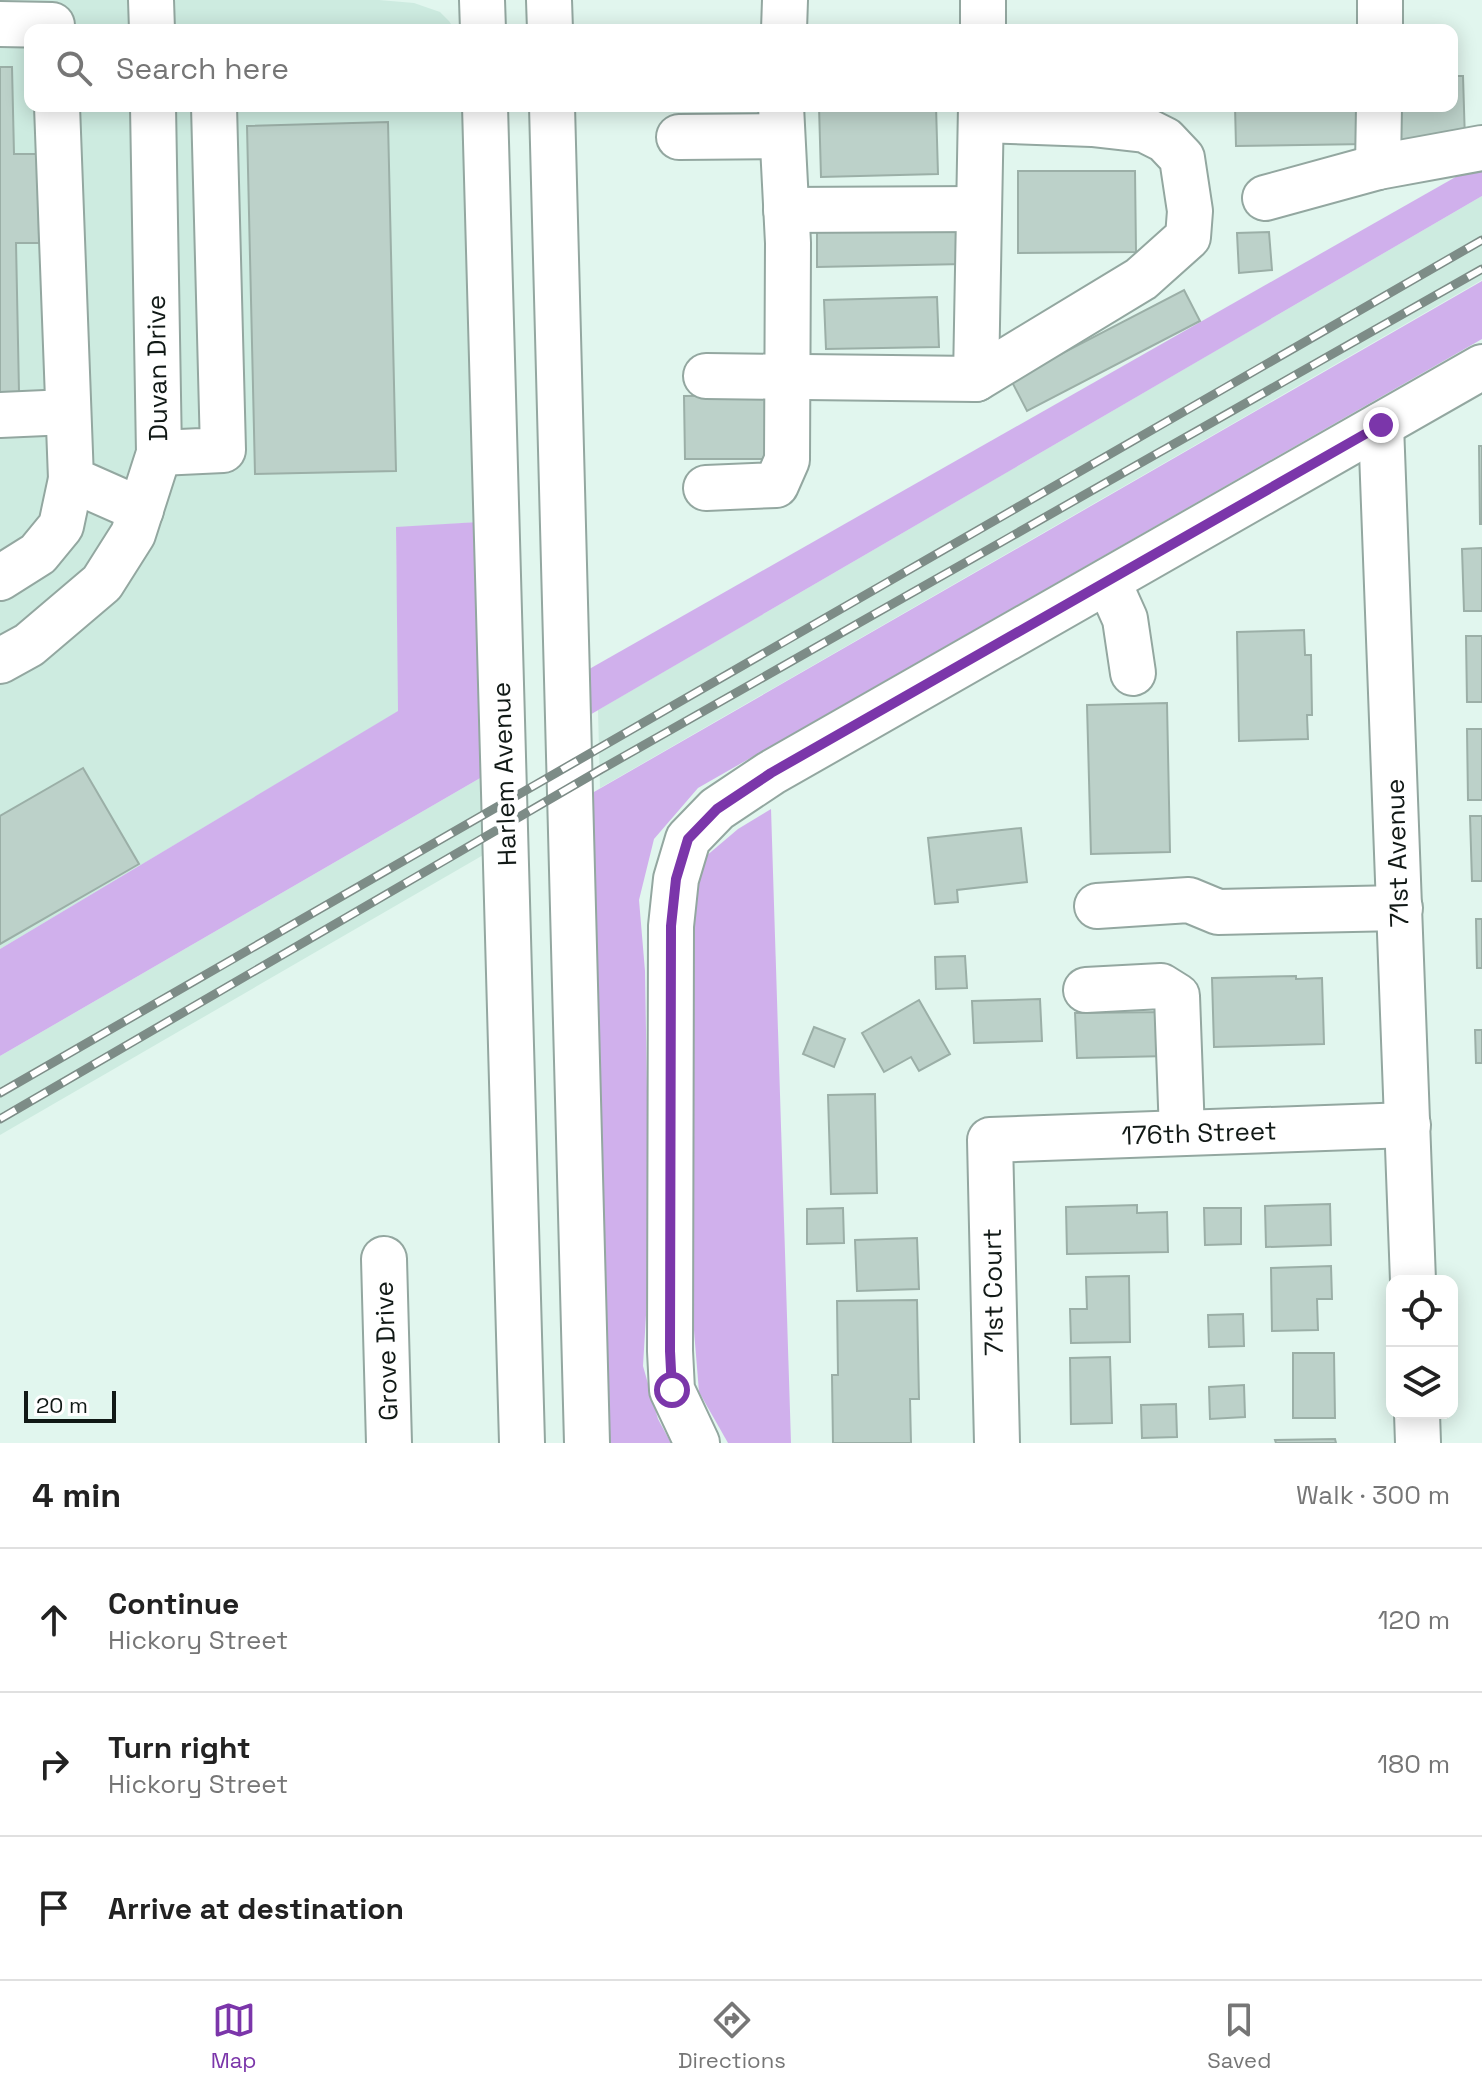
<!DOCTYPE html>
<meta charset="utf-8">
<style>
body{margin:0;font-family:"Space Grotesk",sans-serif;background:#f6f6f6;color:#222}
.controls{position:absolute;right:24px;bottom:24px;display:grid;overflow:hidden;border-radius:16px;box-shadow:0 4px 20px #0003}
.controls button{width:72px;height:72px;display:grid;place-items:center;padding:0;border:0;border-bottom:2px solid #e0e0e0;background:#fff;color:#222;font:40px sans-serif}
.scale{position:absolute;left:24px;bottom:20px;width:92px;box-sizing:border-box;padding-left:8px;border:4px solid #111916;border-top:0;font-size:22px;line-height:28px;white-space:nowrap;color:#111916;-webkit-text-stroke:6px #fff;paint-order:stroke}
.stop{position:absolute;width:24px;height:24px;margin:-18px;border:6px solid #7b36aa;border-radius:50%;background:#fff}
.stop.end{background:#7b36aa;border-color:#fff;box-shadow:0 2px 8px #0008}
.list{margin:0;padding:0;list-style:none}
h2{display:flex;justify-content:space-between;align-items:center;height:104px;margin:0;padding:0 32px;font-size:34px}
h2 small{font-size:26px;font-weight:400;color:#767676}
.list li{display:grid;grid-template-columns:52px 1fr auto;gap:24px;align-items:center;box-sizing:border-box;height:144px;padding:0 32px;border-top:2px solid #e0e0e0}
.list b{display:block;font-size:30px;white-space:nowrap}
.list p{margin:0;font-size:26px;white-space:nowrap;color:#767676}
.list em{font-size:26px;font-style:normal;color:#767676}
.icon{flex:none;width:44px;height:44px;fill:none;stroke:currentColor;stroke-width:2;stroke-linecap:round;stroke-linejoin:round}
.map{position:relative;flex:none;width:1482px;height:1443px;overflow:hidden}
.search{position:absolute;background:#fff;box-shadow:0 4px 20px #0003;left:24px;right:24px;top:24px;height:88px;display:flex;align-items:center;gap:20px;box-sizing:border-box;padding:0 28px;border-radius:16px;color:#767676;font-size:30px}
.sheet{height:536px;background:#fff}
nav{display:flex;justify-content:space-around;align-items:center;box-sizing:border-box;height:112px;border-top:2px solid #e0e0e0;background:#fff;font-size:22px;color:#767676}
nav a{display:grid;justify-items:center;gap:4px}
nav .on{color:#7b36aa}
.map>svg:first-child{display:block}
</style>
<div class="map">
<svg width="1482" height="1443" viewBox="0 0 1482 1443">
<rect width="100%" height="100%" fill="#e1f6ee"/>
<g fill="#cdebe0">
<polygon points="0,0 379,0 414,3 440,12 449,21 455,30 30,30 30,106 468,106 478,522 396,528 399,711 0,949"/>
<polygon points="1482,196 1482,280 600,788 598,710"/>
<polygon points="482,777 485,854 0,1135 0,1056"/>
</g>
<g fill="#d0b0ec">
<polygon points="1482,162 1482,196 588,716 584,672"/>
<polygon points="1482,281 1482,339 698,788 654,839 639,900 645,971 648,1151 648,1281 643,1366 658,1419 671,1443 603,1443 587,796"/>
<polygon points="478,522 482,777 0,1056 0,949 398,711 396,527"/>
<polygon points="771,809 791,1443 728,1443 699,1392 692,1306 694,900 705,857 738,829"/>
</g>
<g fill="#bcd1c9" stroke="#9bafa7" stroke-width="2">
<polygon points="0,67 12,67 14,154 38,154 39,243 16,243 19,392 0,393"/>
<polygon points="1452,76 1463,76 1465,141 1398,142 1398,106 1452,106"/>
<polygon points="819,106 936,106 938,174 821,177"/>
<polygon points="1235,106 1366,106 1367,144 1236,146"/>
<polygon points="388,122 396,471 255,474 247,126"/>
<polygon points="1018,171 1135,171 1136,252 1018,253"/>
<polygon points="963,230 964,264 817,267 817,232"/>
<polygon points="1269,232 1272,270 1239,273 1237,233"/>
<polygon points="1184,290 1200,321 1027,411 1011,380"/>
<polygon points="937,297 939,347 826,349 824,300"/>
<polygon points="769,395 769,459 685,459 684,396"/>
<polygon points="1479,446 1482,446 1482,524 1480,524"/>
<polygon points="1482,548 1482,611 1464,611 1462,549"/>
<polygon points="1304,630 1305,655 1311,655 1312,715 1307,715 1308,739 1239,741 1237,632"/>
<polygon points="1466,636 1482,636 1482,702 1467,702"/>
<polygon points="1167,703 1170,852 1091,854 1087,705"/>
<polygon points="1467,729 1482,729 1482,800 1468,800"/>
<polygon points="83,768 139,864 0,944 0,816"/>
<polygon points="1470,816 1482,816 1482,881 1472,881"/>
<polygon points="1021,828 1027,882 957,890 958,902 935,904 928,838"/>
<polygon points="1476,919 1482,919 1482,968 1477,968"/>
<polygon points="965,956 967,988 936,989 935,957"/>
<polygon points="1296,976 1296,979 1322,978 1324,1044 1214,1047 1212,978"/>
<polygon points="1040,999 1042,1041 974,1043 972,1001"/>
<polygon points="919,1000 950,1054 919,1071 911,1057 884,1072 862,1033"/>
<polygon points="1167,1012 1168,1056 1077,1058 1075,1013"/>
<polygon points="814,1027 845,1039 834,1067 803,1054"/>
<polygon points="1475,1030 1482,1030 1482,1063 1476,1063"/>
<polygon points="875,1094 877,1193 831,1194 828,1095"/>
<polygon points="1330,1204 1331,1245 1266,1247 1265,1206"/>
<polygon points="1137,1205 1137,1213 1167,1212 1168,1252 1067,1254 1066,1207"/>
<polygon points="843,1208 844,1243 807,1244 807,1209"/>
<polygon points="1204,1208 1241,1208 1241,1244 1205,1245"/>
<polygon points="917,1238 919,1289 857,1291 855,1240"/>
<polygon points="1331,1266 1332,1299 1317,1299 1318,1330 1272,1331 1271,1268"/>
<polygon points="1129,1276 1130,1342 1071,1343 1070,1309 1087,1309 1086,1277"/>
<polygon points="917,1300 919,1399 910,1399 911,1443 833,1443 832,1375 838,1375 837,1301"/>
<polygon points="1243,1314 1244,1346 1209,1347 1208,1315"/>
<polygon points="1293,1353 1334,1353 1335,1418 1293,1418"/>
<polygon points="1110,1357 1112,1423 1071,1424 1070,1358"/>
<polygon points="1244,1385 1245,1417 1210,1419 1209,1387"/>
<polygon points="1176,1404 1177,1437 1142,1438 1141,1405"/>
<polygon points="1335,1439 1336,1443 1276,1443 1275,1440"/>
</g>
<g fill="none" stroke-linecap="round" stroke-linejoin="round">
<g stroke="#93a7a0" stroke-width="48">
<g id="minor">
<polyline points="151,0 152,30"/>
<polyline points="0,24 52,25 52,30"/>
<polyline points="784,30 785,0"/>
<polyline points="983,30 983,0"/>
<polyline points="1380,30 1380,0"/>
<polyline points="57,106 71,479 141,510"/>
<polyline points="679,137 782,136"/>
<polyline points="1378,167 1379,106"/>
<polyline points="1265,198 1378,167 1482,148"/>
<polyline points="786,210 979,209"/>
<polyline points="706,376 976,379 1141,279 1188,237 1190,211 1182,158 1165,140 1145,130 1092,124 981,120"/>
<polyline points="976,379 981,106"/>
<polyline points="0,415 68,412"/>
<polyline points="1381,425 1413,1281"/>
<polyline points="159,453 223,450 214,106"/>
<polyline points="706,488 776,485 787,460 788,243 781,106"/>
<polyline points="0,578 38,554 61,526 71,479"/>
<polyline points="1108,581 1125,619 1133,673"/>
<polyline points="0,661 29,645 102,583 133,534 159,453 153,106"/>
<polyline points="1097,906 1189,900 1218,912 1400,908"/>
<polyline points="1086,990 1161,986 1177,996 1182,1133"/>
<polyline points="384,1259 389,1443"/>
<polyline points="1417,1413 1418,1443"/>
<polyline points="697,1443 672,1390 670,1351 671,926 676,879 688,839 717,809 771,773 1482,367"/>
<polyline points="997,1443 990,1140 1408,1125"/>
</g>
</g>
<g stroke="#93a7a0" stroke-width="48">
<g id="major">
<polyline points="482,0 483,30"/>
<polyline points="549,0 550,30"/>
<polyline points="485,106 522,1443"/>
<polyline points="552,106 587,1443"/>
</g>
</g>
<use href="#minor" stroke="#fff" stroke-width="44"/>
<use href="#major" stroke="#fff" stroke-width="44"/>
<g stroke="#7d8c87" stroke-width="9">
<g id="rail">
<polyline points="0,1093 1482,240"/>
<polyline points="0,1119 600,770 1482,269"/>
</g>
</g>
<use href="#rail" stroke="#fff" stroke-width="6" stroke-dasharray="18" stroke-linecap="butt"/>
</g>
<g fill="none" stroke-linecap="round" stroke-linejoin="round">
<polyline stroke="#7b36aa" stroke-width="10" points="672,1390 670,1351 671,926 676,879 688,839 717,809 771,773 1381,425"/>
</g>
<g text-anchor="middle" stroke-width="8" stroke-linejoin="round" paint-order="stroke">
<g font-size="26" fill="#111916" stroke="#fff">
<text transform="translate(157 368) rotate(-91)" y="9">Duvan Drive</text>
<text transform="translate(504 774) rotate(-92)" y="9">Harlem Avenue</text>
<text transform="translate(1397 853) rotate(-92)" y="9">71st Avenue</text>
<text transform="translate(1199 1133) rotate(-2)" y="9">176th Street</text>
<text transform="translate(993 1292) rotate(-91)" y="9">71st Court</text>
<text transform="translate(386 1351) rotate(-92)" y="9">Grove Drive</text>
</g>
</g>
</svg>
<div class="controls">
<button><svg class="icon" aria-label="locate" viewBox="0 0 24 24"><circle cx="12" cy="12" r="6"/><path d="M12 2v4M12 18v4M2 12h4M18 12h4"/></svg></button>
<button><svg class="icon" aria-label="layers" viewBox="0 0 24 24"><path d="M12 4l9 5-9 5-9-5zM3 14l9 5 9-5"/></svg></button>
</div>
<div class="scale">20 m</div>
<div class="stop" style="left:672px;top:1390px"></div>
<div class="stop end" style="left:1381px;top:425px"></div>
<div class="search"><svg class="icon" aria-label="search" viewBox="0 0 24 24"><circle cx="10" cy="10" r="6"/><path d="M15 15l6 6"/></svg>Search here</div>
</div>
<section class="sheet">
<h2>4 min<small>Walk · 300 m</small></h2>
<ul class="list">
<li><svg class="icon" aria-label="ahead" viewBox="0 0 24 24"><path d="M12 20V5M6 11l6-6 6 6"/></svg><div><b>Continue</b><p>Hickory Street</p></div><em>120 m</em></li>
<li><svg class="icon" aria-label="right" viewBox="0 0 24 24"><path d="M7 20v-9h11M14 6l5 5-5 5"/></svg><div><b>Turn right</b><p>Hickory Street</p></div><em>180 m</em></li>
<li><svg class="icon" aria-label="arrive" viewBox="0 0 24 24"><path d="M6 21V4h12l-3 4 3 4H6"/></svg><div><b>Arrive at destination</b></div></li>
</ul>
</section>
<nav>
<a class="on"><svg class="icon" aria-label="map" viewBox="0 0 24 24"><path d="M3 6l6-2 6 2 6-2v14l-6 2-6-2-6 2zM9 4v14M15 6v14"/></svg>Map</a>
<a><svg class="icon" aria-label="directions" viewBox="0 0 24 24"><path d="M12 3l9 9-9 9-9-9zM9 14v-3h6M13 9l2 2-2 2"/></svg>Directions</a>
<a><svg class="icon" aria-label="saved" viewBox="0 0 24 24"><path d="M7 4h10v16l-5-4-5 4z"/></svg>Saved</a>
</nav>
